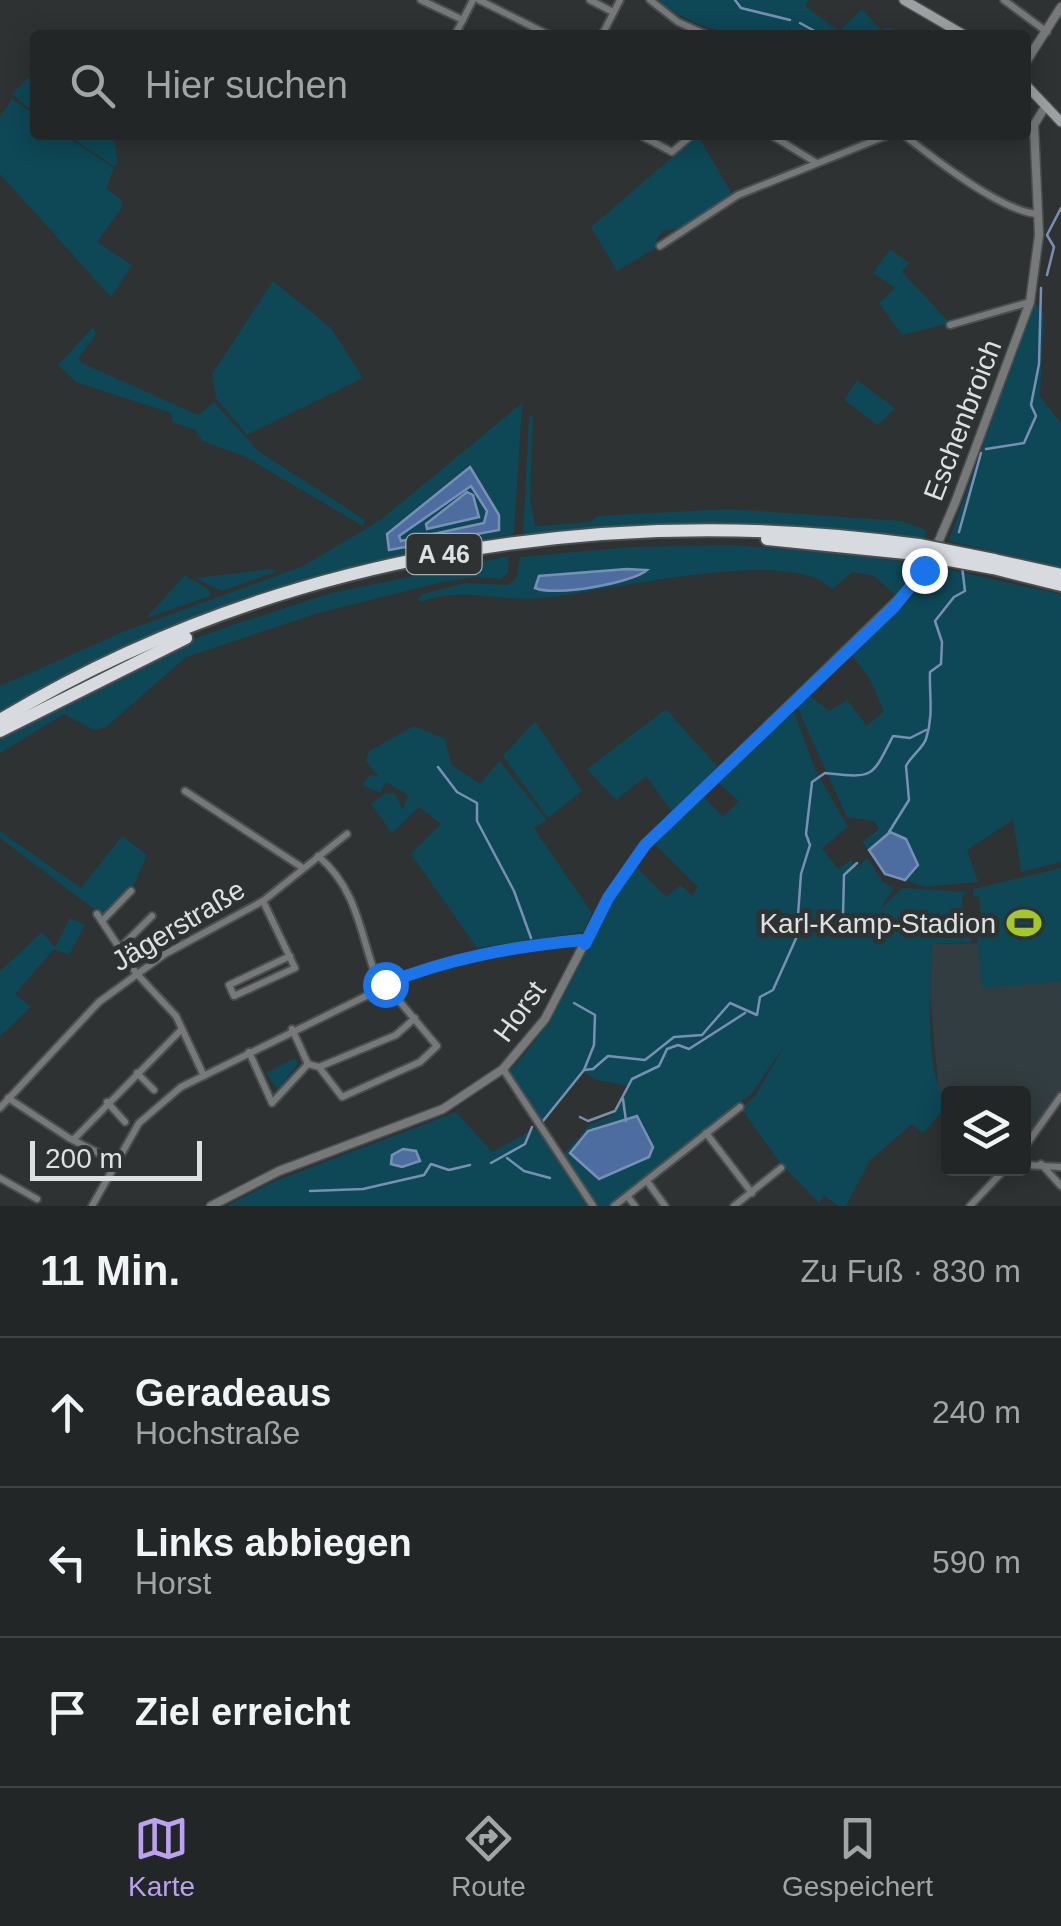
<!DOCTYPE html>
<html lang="de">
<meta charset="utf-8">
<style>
body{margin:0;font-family:Arial,sans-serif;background:#2e3232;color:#f1f3f6}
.controls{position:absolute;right:30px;bottom:30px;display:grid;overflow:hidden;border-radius:10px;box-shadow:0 5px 25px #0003}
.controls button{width:90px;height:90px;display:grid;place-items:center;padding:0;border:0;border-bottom:2px solid #3f4343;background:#222626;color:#f1f3f6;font:50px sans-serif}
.scale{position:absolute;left:30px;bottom:25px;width:172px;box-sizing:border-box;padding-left:10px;border:5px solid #dee1e2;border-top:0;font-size:28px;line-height:35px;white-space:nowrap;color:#dee1e2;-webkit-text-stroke:8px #2e3233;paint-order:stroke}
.stop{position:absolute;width:30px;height:30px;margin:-22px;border:8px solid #1a73e8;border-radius:50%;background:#fff}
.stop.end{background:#1a73e8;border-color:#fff;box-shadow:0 2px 10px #0008}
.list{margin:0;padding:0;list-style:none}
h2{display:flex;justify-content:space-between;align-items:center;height:130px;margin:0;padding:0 40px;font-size:42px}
h2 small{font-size:32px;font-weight:400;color:#a2a5a7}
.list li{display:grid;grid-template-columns:65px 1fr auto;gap:30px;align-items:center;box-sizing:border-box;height:150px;padding:0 40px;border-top:2px solid #3f4343}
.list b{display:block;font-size:38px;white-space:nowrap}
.list p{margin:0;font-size:32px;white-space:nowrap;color:#a2a5a7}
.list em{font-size:32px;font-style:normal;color:#a2a5a7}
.icon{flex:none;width:55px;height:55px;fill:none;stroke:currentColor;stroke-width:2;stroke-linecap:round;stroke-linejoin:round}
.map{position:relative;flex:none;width:1061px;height:1206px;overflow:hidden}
.search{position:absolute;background:#222626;box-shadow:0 5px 25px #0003;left:30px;right:30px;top:30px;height:110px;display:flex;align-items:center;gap:25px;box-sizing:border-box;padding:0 35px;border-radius:10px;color:#a2a5a7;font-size:38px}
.sheet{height:580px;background:#222626}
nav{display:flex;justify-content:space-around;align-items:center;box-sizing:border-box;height:140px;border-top:2px solid #3f4343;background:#222626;font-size:28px;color:#a2a5a7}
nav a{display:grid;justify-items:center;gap:5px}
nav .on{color:#bca0f2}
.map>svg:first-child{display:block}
</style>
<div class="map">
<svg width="1061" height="1206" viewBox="0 0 1061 1206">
<rect width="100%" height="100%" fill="#2e3233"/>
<polygon fill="#323d41" points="982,943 1029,983 1061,981 1061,1090 1033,1132 1024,1124 1024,1094 948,1094 948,1105 939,1095 929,983 932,944"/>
<g fill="#0e4756" fill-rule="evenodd">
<path d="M658 0H809L805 6 839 31 862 9 881 30 889 27 903 35H790V26L786 35C736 35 698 33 658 0Z"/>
<polygon points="35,71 35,113 12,94"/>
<polygon points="12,99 35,115 35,135 64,135 114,168 106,189 122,200 121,209 97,242 132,265 111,297 0,174 0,117"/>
<polygon points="68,135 113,135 118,162 115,167"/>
<polygon points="698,135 733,196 684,228 662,231 656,241 661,245 617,271 591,227"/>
<polygon points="890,249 909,263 902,272 950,323 902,335 879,303 895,288 873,273"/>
<polygon points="273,281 331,328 363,378 247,435 216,398 212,374"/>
<polygon points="1034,300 1044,314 1040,396 1061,424 1061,567 949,541"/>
<polygon points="93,327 96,334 78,359 84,364 198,415 214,402 258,451 365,520 363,526 244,456 202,441 196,430 173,422 171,413 76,382 58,365"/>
<polygon points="857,380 895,408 878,425 844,400"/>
<path d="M522 403 514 534C328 563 165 622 0 712V686L125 631 303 566 379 521ZM470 467 499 530 389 550 387 534Z"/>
<polygon points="529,415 533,417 530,500 535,526 591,522 597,516 728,509 902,521 926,530 925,538 727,522 523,535"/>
<polygon points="471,485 487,511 484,524 401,542 398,537"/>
<path d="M728 545 845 553 923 565 897 596 874 576 853 572 832 589C790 544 603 593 541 598 498 602 463 586 421 602L418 599 423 594 465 583 508 585 516 578 520 557 631 547ZM627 569H644L643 574 631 580 542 592 575 574Z"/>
<polygon points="509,556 508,573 500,579 476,577 442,582 318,613 186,657 106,727 94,730 64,714 0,753 0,733 185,642 232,625 331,593"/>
<polygon points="933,566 1061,594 1061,862 1021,872 1013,820 967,850 978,882 925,887 905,880 917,870 906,839 890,832 869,850 862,842 879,829 874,821 847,817 796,705 806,693 829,711 847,700 867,726 884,711 869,677 849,652 908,601"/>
<polygon points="270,569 278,571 222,591 195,578"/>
<polygon points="185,575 211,591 210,596 146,618"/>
<polygon points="666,709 717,766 673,813 646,776 616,800 587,769"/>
<path d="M794 712 815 769 848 827 822 848 838 869 851 860 857 867 867 858 883 882 894 888 879 910 902 888 967 892 962 897 963 920H970L972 942 932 944C930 980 924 1080 948 1105V1117L942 1112 923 1133 912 1124 870 1160 846 1206H838L824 1195 819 1203 780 1163 741 1108 755 1096 785 1045 752 1093 610 1206H598L562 1156 589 1125 615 1114 629 1086 597 1080 582 1071 542 1123 509 1071C569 1011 588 932 634 864L666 897 681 885 692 896 698 887 652 841 701 794 723 817 739 801 715 780ZM629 1117 645 1125 643 1131 617 1171 604 1178 596 1132Z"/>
<polygon points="535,721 582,791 548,818 503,756"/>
<polygon points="414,726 445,739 451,764 480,784 499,761 502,764 547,820 534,828 592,913 583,932 477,948 411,854 441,824 419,807 392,833 371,804 386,793 395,794 403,810 408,795 386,782 380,793 362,785 370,775 378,776 366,761 369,751"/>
<polygon points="0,831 81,888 122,836 147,855 133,887 103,916 0,838"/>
<polygon points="1061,868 1061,981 982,988 975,920 981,919 979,897 973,896 973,889"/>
<polygon points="70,918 85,925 69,955 54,949 15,994 31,1007 0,1036 0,971 42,932 55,947"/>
<polygon points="295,1058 298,1063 278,1090 266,1073"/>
<polygon points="456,1112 492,1152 536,1128 587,1206 226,1206 275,1181"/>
</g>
<g fill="#4d6da0" stroke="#7890b4" stroke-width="2.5" fill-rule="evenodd">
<path d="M470 467 499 515V530L389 550 387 534ZM471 486 487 511 484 523 401 541 399 536Z"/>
<polygon points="467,492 473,495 479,517 427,529 426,524"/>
<path d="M627 569 647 570C633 583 554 597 535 588L539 576Z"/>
<polygon points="890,832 906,839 918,865 905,880 885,874 869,850"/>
<polygon points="637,1116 653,1147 649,1157 599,1179 570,1153 588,1131"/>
<polygon points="403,1149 416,1151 420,1161 402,1167 391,1164 392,1155"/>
</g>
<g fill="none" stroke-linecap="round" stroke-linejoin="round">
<g stroke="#7890b4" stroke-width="2.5">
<polyline points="735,0 741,8 790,20"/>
<polyline points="800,23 822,35"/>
<polyline points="1047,275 1054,247 1047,235 1061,208"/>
<polyline points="986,449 1024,443 1036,416 1031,405 1039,364 1041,288"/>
<polyline points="959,532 981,453"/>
<polyline points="438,767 457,792 477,803 477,821 514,891 531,938"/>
<path d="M889 832 909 800 906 766C911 756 923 748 926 739 934 714 929 696 930 672L941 664 942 642 935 621 954 597 965 591 962 566"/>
<path d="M800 927 792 917 798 915 801 874 810 845 806 834 812 782 825 773C874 778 871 779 893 736L910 738 926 730"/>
<polyline points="574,1003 595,1015 594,1045 584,1070"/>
<polyline points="623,1099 626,1121"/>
<polyline points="580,1117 588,1121 615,1111 632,1079 659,1066 667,1049 678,1045 689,1049 745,1013"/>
<polyline points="543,1121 584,1070 593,1069 608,1056 645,1060 674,1037 702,1035 730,1003 757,1015 760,997 773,990 802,925 843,916 844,875 857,863"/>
<polyline points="507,1158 524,1171 550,1178"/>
<polyline points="491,1163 525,1144 532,1127"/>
<polyline points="310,1191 363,1189 424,1175 431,1164 449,1170 470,1165"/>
</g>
<g stroke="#4a4e4f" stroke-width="10">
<g id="minor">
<polyline points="421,0 463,20"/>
<polyline points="479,0 549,35"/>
<polyline points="590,0 613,12"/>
<polyline points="650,0 678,22 707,35"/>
<polyline points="1004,0 1047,32"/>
<polyline points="455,35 473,0"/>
<polyline points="602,35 620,0"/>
<polyline points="640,135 672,152 692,135"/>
<polyline points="771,135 815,162"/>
<path d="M904 135C933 158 1003 213 1039 214"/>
<polyline points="660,246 738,195 888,135"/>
<polyline points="950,325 1030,302"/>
<polyline points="185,791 303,868"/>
<path d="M318 856C360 891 360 939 380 987"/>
<polyline points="263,901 295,968 234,996 229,985 290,956"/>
<polyline points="97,914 136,973 176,1016 204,1076"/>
<polyline points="102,921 131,891"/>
<polyline points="120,948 152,916"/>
<polyline points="292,1029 308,1064"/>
<polyline points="249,1052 272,1103 308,1064"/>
<polyline points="308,1064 319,1067 396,1035 415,1018"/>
<polyline points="319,1067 342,1097 420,1062 437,1046 385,984"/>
<polyline points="503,1069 593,1206"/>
<polyline points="137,1073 154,1090"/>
<polyline points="8,1098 69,1138 116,1162"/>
<polyline points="107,1102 125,1122"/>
<polyline points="0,1108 99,1002 165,954 263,901 347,834"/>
<polyline points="706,1133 752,1193"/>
<polyline points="73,1140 182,1029"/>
<polyline points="1024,1148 1061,1096"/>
<polyline points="1041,1164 1061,1186"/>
<polyline points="1024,1165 1061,1167"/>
<polyline points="0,1178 37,1199"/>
<polyline points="647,1181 665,1206"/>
<polyline points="628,1197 635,1206"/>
<polyline points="92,1206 139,1123 181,1087 415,972 515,947 581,941 585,944"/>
<polyline points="614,1206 740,1107"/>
<polyline points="734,1206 781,1168"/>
<polyline points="970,1206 1006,1168"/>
</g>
</g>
<g stroke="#4a4e4f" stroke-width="11">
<g id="tertiary">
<polyline points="1026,62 1061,7"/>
<polyline points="211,1206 279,1171 443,1109 503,1069 545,1019 608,898 645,845 910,588 934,552 955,503 1030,302 1039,235 1034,125 1045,107"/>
</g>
</g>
<g stroke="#4a4e4f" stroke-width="12">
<g id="secondary">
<polyline points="904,0 964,35"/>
<polyline points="1026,85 1061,122"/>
</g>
</g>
<g stroke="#4a4e4f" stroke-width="16">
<g id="motorway">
<polyline points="767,539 916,554"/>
<polyline points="994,560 1061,575"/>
<polyline points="993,568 1061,585"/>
<path d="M0 720C274 555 604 501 919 545"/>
<polyline points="0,731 186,638"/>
</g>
</g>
<use href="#minor" stroke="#77787a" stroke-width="6"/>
<use href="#tertiary" stroke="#77787a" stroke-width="8"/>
<use href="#secondary" stroke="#9ea1a3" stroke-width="9"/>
<use href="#motorway" stroke="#d7dbdf" stroke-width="12"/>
<g stroke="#4a4e4f" stroke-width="16" stroke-linecap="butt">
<g id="motorway-bridge">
<polyline points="919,545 994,560"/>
<polyline points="916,554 993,568"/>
</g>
</g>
<use href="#motorway-bridge" stroke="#d7dbdf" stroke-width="12"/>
</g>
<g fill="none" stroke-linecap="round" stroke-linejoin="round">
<path stroke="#1a73e8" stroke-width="12" d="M385 984C449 958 512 947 581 940L585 944 608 898 645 845 894 607 924 570"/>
</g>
<defs>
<g id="stadium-bare" transform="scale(2.7)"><path d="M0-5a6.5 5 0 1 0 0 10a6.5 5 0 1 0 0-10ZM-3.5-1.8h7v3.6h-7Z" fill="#a2c927" stroke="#2e3233" stroke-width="2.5" paint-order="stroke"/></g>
</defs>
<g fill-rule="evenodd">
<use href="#stadium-bare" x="1024" y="923"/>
</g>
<g text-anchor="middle" stroke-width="10" stroke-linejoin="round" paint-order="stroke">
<rect fill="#2e3233" stroke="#a9acae" stroke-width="2.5" x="406.5" y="534" width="75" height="40" rx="8"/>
<g font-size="25" font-weight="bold" fill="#dee1e2">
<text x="444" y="563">A 46</text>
</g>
<g font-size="28" fill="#dee1e2" stroke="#2e3233">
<text transform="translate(962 420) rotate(-69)" y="10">Eschenbroich</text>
<text transform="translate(178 925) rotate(-31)" y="10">Jägerstraße</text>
<text transform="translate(519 1011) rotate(-54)" y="10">Horst</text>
</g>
<g font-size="28" fill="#dee1e2" stroke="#2e3233" text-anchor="end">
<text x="996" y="933">Karl-Kamp-Stadion</text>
</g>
</g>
</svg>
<div class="controls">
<button><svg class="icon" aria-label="layers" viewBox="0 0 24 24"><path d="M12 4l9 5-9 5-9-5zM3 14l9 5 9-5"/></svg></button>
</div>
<div class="scale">200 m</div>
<div class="stop" style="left:385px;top:984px"></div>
<div class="stop end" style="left:924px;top:570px"></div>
<div class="search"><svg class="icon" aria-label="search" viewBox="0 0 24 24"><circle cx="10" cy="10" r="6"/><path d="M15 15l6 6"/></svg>Hier suchen</div>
</div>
<section class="sheet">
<h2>11 Min.<small>Zu Fuß · 830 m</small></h2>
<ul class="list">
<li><svg class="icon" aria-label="ahead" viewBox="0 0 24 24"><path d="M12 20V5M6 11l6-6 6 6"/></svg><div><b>Geradeaus</b><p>Hochstraße</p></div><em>240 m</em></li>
<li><svg class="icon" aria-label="left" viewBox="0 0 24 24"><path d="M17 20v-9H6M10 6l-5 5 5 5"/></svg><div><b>Links abbiegen</b><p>Horst</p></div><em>590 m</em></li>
<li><svg class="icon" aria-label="arrive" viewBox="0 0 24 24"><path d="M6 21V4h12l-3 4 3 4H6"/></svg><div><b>Ziel erreicht</b></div></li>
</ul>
</section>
<nav>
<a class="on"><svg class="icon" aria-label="map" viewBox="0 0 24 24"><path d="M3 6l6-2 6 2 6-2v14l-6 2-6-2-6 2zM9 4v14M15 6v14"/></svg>Karte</a>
<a><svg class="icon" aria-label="directions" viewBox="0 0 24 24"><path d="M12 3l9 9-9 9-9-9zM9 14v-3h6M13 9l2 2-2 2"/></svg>Route</a>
<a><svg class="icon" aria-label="saved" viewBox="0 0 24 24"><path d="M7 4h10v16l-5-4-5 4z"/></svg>Gespeichert</a>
</nav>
